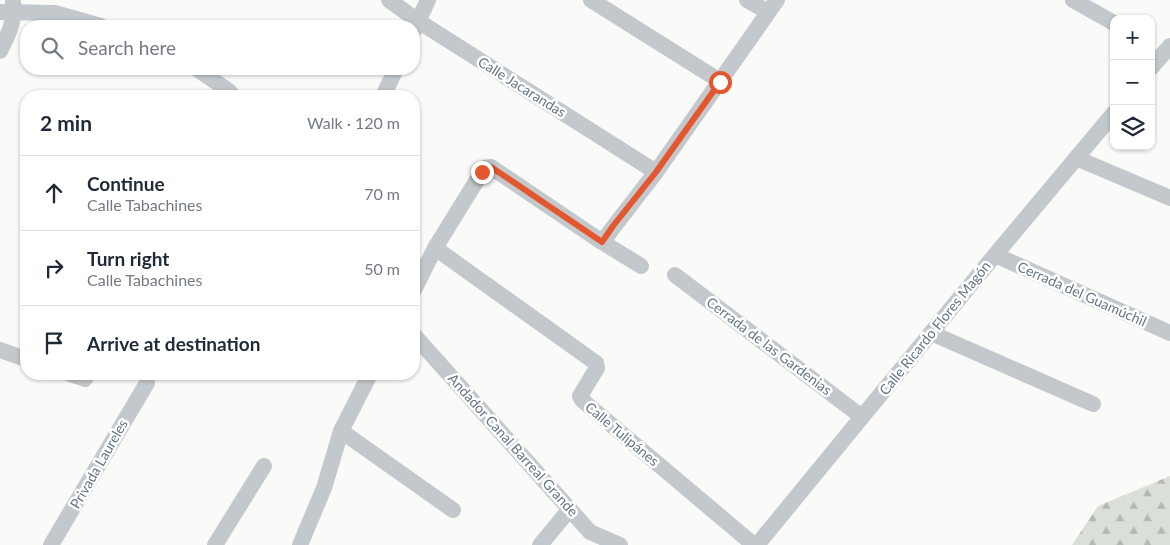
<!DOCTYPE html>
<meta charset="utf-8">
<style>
body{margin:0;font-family:Lato,sans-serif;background:#f6f6f7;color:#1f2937}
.controls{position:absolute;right:15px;top:15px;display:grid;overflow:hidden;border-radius:10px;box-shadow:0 1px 4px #0004}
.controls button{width:45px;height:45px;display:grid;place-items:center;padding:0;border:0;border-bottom:1px solid #e0e1e3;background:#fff;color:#1f2937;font:25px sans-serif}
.stop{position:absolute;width:15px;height:15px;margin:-11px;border:4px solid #e4572e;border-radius:50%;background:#fff}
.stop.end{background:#e4572e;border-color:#fff;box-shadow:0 1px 5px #0008}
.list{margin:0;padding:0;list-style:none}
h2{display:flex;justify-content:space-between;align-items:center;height:65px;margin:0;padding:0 20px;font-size:21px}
h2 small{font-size:16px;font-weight:400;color:#747a83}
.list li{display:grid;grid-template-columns:32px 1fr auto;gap:15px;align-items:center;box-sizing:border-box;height:75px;padding:0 20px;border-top:1px solid #e0e1e3}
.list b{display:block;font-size:19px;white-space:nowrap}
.list p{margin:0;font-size:16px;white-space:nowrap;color:#747a83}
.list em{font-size:16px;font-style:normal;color:#747a83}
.icon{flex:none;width:28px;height:28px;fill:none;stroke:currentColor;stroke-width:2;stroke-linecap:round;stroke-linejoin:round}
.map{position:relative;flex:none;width:1170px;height:545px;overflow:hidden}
.search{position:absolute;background:#fff;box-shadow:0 1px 4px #0004;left:20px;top:20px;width:400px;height:55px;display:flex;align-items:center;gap:12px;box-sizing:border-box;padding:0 18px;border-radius:20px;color:#747a83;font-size:19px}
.panel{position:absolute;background:#fff;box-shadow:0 1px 4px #0004;left:20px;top:90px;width:400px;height:290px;border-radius:20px}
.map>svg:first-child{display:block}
</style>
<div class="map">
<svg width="1170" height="545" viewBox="0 0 1170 545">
<defs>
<pattern id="forest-firs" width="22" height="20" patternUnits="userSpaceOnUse" patternTransform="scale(1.25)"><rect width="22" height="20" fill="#dadfd7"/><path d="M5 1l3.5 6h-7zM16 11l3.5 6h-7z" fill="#b4b9b4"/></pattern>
</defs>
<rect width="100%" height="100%" fill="#fafaf8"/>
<polygon fill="url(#forest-firs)" points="1170,476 1170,545 1072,545 1098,506"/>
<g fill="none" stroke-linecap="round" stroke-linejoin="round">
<g stroke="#c3c8cc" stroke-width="16">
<polyline points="389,0 418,21 656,172"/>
<polyline points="591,0 720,81"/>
<polyline points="747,0 768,12"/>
<polyline points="1073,0 1114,23"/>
<polyline points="0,12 55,13 101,26"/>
<polyline points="414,30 428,0"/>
<path d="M0 51C8 35 16 20 13 2"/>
<polyline points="1151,68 1170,46"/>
<polyline points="197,69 229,91 233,96"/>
<polyline points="383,96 396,69"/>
<polyline points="1076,158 1170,198"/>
<polyline points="602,242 656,172 777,0"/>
<polyline points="435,248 596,363 597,368 580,396 582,400 754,545"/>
<polyline points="995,255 1170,333"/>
<polyline points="675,275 862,417"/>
<polyline points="414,290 435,248 482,172 485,168 491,167 602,242 641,266"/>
<polyline points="931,333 1093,404"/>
<polyline points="414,335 590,532 620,545"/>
<polyline points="0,350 26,359"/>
<polyline points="70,374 85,379"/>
<polyline points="341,431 453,510"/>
<polyline points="51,545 147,383"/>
<polyline points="215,545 264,466"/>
<polyline points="300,545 324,488 341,431 370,374"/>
<polyline points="540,545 570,509"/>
<polyline points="757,545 995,255 1114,113"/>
</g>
</g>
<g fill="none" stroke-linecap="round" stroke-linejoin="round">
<polyline stroke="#e4572e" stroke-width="6" points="482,172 485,168 491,167 602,242 613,226 656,172 720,82"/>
</g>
<g text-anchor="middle" stroke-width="5" stroke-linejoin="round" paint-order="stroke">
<g font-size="14" fill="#657683" stroke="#fff">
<text transform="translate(522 87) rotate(32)" y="5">Calle Jacarandas</text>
<text transform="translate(1082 294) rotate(24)" y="5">Cerrada del Guamúchil</text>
<text transform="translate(935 328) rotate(-51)" y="5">Calle Ricardo Flores Magón</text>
<text transform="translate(769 346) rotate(37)" y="5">Cerrada de las Gardenias</text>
<text transform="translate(622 434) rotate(40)" y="5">Calle Tulipánes</text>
<text transform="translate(513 445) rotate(48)" y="5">Andador Canal Barreal Grande</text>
<text transform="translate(99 464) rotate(-60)" y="5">Privada Laureles</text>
</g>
</g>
</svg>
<div class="controls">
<button>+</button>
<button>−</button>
<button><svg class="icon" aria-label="layers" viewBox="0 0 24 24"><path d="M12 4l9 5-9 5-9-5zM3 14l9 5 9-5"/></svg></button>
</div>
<div class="stop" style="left:720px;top:82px"></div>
<div class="stop end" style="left:482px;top:172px"></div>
<div class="search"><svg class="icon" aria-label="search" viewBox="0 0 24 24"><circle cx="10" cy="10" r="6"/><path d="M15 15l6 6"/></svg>Search here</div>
<section class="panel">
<h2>2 min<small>Walk · 120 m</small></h2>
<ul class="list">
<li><svg class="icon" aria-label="ahead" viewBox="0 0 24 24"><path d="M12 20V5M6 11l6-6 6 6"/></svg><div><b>Continue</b><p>Calle Tabachines</p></div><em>70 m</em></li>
<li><svg class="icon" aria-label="right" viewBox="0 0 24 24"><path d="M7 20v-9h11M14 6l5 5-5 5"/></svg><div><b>Turn right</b><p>Calle Tabachines</p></div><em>50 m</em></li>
<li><svg class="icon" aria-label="arrive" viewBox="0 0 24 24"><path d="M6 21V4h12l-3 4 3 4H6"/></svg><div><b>Arrive at destination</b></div></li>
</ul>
</section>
</div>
